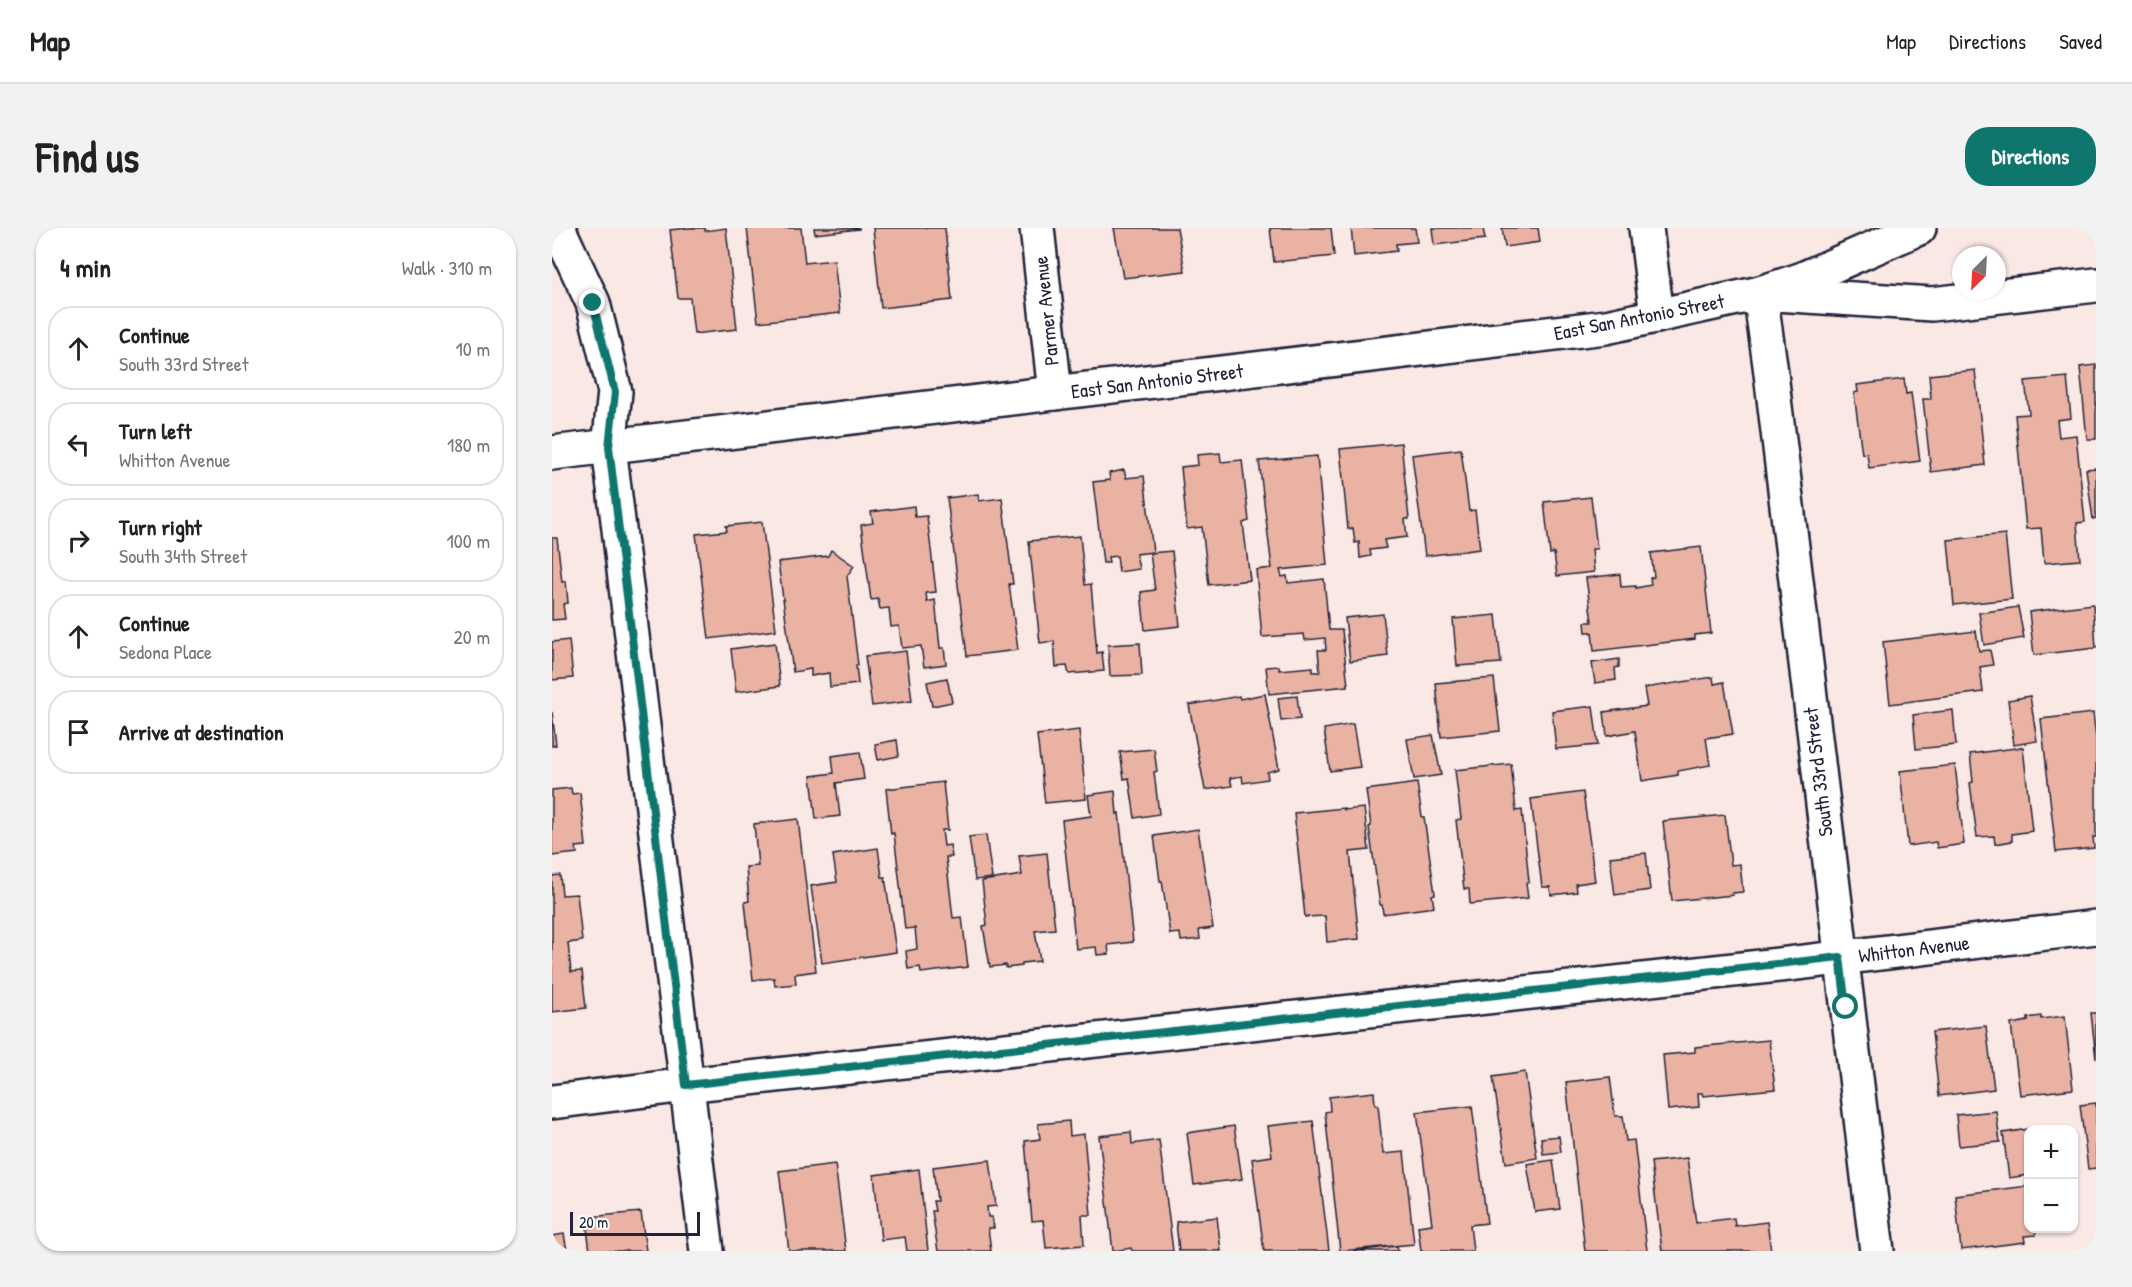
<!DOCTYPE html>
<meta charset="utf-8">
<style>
body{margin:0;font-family:"Patrick Hand",sans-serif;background:#f2f2f2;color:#222}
.controls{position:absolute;right:18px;bottom:18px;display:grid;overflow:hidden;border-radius:12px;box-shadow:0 2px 4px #0004}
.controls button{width:54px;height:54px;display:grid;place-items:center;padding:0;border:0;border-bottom:2px solid #e0e0e0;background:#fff;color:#222;font:30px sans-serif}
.compass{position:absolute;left:1400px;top:18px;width:54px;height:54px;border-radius:50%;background:#fff;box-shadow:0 2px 4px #0004;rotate:204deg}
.scale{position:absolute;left:18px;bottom:15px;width:130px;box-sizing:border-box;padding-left:6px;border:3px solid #22223b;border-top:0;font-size:16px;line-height:21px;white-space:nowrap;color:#22223b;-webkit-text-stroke:4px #fff;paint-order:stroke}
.stop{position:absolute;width:18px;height:18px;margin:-14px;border:4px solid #0f766e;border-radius:50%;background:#fff}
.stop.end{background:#0f766e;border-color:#fff;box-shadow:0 2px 6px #0008}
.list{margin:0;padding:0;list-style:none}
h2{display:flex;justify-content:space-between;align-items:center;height:78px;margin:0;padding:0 24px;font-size:26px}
h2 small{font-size:20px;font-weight:400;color:#767676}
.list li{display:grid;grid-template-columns:39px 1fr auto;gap:18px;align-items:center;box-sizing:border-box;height:84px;margin:0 12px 12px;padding:0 12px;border:2px solid #e0e0e0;border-radius:24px}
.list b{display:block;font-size:22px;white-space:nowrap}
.list p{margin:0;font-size:20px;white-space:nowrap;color:#767676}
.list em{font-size:20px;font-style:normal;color:#767676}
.icon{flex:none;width:33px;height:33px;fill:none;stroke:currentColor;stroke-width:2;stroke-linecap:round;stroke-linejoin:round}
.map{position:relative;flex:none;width:1544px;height:1023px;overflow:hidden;border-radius:24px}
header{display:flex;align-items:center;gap:36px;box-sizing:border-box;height:84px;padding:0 30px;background:#fff;border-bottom:2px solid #e0e0e0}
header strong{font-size:28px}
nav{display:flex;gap:33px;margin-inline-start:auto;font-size:21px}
.intro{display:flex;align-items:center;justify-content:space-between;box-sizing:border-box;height:144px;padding:0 36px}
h1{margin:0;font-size:42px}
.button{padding:15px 27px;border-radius:24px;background:#0f766e;color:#fff;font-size:21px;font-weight:700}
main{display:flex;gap:36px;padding:0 36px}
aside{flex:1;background:#fff;border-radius:24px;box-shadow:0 2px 4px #0004}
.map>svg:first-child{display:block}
</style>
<header>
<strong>Map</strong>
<nav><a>Map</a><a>Directions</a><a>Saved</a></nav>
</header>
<div class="intro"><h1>Find us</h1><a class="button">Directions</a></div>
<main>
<aside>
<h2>4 min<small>Walk · 310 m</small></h2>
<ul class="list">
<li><svg class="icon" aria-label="ahead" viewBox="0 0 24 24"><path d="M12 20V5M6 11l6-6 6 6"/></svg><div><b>Continue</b><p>South 33rd Street</p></div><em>10 m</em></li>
<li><svg class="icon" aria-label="left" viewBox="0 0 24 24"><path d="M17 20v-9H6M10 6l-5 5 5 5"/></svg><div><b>Turn left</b><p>Whitton Avenue</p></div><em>180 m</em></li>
<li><svg class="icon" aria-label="right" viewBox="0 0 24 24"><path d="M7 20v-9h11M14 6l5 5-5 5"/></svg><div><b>Turn right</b><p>South 34th Street</p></div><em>100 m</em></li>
<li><svg class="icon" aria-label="ahead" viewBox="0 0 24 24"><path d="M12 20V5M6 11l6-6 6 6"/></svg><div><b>Continue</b><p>Sedona Place</p></div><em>20 m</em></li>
<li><svg class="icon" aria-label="arrive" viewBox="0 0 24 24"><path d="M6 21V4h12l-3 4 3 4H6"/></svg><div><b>Arrive at destination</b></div></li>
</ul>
</aside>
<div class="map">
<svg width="1544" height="1023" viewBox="0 0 1544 1023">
<rect width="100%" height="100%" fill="#f9e8e3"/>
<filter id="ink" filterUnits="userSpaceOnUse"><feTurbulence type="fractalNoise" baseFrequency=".0167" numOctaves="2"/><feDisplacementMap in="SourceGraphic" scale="12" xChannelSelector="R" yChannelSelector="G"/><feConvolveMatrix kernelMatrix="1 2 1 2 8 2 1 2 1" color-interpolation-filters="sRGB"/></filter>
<g filter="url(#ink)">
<g fill="#eab2a2" stroke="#22223b" stroke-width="1.5">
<polygon points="135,0 153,0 153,3 174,0 185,101 142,106 138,70 126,70 118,2"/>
<polygon points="195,0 249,0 253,35 282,32 288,85 206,94"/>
<polygon points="262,0 307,0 307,1 263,6"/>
<polygon points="321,0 393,0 400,72 329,80"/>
<polygon points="562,0 625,0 633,43 571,50"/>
<polygon points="718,0 779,0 782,28 722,34"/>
<polygon points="799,0 863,0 865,14 844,16 845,23 802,28"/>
<polygon points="880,0 931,0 933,11 882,17"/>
<polygon points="950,0 986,0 988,14 953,19"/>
<polygon points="1544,137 1544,211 1535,211 1528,139"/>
<polygon points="1423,142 1433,237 1379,244 1371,171 1379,171 1377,147"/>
<polygon points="1515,149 1519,190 1505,192 1507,209 1524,207 1533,294 1525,295 1528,332 1492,335 1489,300 1474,301 1463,187 1477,186 1473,153"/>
<polygon points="1352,151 1354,166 1359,165 1368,233 1317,240 1315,225 1310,226 1302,165 1306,164 1305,157"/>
<polygon points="849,215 857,291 853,291 855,309 832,312 834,320 818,322 819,328 808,330 807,314 803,315 801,300 796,301 788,221"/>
<polygon points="909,221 917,283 923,282 928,321 873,328 860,227"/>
<polygon points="668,225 669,234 690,232 697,293 691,295 698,352 657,357 650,299 635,301 629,239 646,237 645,227"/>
<polygon points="765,228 775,337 728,342 730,349 735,348 736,355 772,351 777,402 790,402 796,458 717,466 714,439 727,438 727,442 761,439 761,444 768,444 766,422 774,422 773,410 753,412 752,406 710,409 704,342 720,340 707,233"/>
<polygon points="1544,240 1544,290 1541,291 1534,241"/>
<polygon points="572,242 574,250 592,248 601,324 584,326 587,341 567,344 565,328 556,329 557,335 551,335 541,254 558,252 557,245"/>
<polygon points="426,266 427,273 450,270 461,356 457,356 466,422 415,428 395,270"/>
<polygon points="1039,269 1045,321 1040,321 1042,344 1005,348 1002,325 998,326 992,274"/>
<polygon points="362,278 363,289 375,288 384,364 374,365 375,374 383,372 388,420 392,420 394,436 372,439 369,418 350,420 347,398 339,399 337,380 328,381 326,371 319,372 309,297 321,295 319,284"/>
<polygon points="210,294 224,402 157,411 144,306 175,303 174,298"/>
<polygon points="1453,306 1460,371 1402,377 1396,312"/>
<polygon points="528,308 533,357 539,356 545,425 550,424 552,443 517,446 515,438 504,439 502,413 488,415 477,313"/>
<polygon points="0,310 5,310 10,354 14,353 16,375 11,376 13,391 0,392"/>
<polygon points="1149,319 1159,405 1143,407 1143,411 1042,423 1040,404 1034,404 1033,394 1040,394 1034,350 1068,346 1069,359 1084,358 1084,360 1099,357 1098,350 1102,349 1099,325"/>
<polygon points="279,322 302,338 295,348 306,437 304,437 306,456 278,459 277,445 259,448 259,441 241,444 226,334 276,328"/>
<polygon points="620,323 628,398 593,402 589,364 603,362 598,325"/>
<polygon points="1541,376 1544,420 1482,427 1477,384"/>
<polygon points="1466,379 1472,410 1432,417 1427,385"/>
<polygon points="831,386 836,428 798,433 793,390"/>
<polygon points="944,387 949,435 905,438 901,391"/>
<polygon points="1424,403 1427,423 1438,422 1441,437 1428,439 1431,464 1338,476 1331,414"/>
<polygon points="17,412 21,450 0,452 0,414"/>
<polygon points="223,415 228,458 184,464 179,421"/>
<polygon points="588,415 590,447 558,448 556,417"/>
<polygon points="354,423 360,473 320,478 313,428"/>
<polygon points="1067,431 1067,439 1063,440 1064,452 1043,455 1040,435"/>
<polygon points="1161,449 1162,456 1172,454 1181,506 1154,510 1158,537 1126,543 1126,547 1090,553 1083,503 1055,508 1052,484 1095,478 1092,460"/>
<polygon points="395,450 400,474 380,478 375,454"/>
<polygon points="942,450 948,503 889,509 884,455"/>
<polygon points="713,466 727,541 715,544 716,551 691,555 690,548 678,550 680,558 653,562 637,477 687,468 688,471"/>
<polygon points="745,468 748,491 729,493 726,470"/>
<polygon points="1478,468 1485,513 1462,517 1456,472"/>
<polygon points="1041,478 1046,517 1004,521 1000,483"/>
<polygon points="1401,482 1404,517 1364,521 1361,487"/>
<polygon points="0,484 4,517 0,518"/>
<polygon points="1541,485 1544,510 1544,609 1541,609 1542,620 1504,624 1489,491"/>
<polygon points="801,496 808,539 778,543 772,501"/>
<polygon points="527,502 534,571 493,575 485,507"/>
<polygon points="881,507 889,547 862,551 855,511"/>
<polygon points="345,512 347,528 326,532 323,516"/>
<polygon points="1471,519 1480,603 1460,606 1460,613 1443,616 1442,608 1425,609 1418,555 1421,554 1418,526"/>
<polygon points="602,521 605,543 602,544 607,586 583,590 577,550 572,551 568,524"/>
<polygon points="308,524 312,551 284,555 288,588 264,591 259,548 282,545 280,528"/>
<polygon points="959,536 964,583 970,582 977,654 974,655 976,670 918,676 917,661 912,661 904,592 909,591 903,542"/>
<polygon points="1403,537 1412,616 1385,620 1384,614 1356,618 1348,543"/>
<polygon points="391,554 396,602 390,602 392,618 398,617 400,629 394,629 401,690 410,689 416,739 369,745 368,739 356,741 354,723 365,721 363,700 353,701 342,605 339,606 334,561"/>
<polygon points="865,555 870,589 872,589 883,666 880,667 882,679 831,686 830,677 828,677 817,599 819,598 814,562"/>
<polygon points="19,560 20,566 28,565 34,618 24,619 25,625 0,628 0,562"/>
<polygon points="563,563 565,586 567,585 581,714 556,717 557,726 545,727 544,719 524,721 510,592 539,588 536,567"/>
<polygon points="1031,564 1043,653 1024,656 1025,664 999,667 998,659 990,659 979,571"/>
<polygon points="792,580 792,582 812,580 817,622 798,624 807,711 775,714 773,688 753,689 742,585"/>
<polygon points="1173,587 1179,637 1188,636 1191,664 1180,665 1181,667 1120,673 1111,593"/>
<polygon points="246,591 264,743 243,746 244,756 223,758 222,750 201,752 193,674 197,673 194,639 206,638 202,596"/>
<polygon points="646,601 661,700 647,702 648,711 629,713 628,705 618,706 610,653 608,653 602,608"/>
<polygon points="434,607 440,650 423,652 417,609"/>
<polygon points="326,620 330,649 333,649 344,724 270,735 259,658 285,654 281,627"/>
<polygon points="495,625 503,701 483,703 488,733 470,735 470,738 454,740 454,737 438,739 431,698 435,697 430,653 470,647 467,628"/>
<polygon points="1094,625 1098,662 1063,667 1058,629"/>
<polygon points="8,647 10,667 25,666 30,713 16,715 19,744 30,743 34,780 0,784 0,648"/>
<polygon points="1539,785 1544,785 1544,831"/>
<polygon points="1489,788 1489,791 1513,788 1521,861 1468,867 1459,796 1476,793 1476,790"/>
<polygon points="1434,798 1442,861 1387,868 1380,804"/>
<polygon points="1217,812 1223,861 1151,868 1150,865 1146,865 1147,879 1116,882 1111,827 1143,824 1143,819"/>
<polygon points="973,844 985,930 954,935 941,849"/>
<polygon points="1058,849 1063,888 1071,888 1074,913 1082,912 1095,1023 1033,1023 1014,854"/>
<polygon points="822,864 823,877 826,877 831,926 852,924 862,1016 788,1023 773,884 778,883 777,869"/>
<polygon points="1544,875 1544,940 1536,941 1528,877"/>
<polygon points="920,878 935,995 918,997 921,1023 869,1023 866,998 880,996 865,884"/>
<polygon points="1444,883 1448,914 1407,918 1404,887"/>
<polygon points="517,893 518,908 532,906 539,987 530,987 532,1017 494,1020 491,992 480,993 473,913 488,911 486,896"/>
<polygon points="761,893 777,1023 712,1023 700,931 720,928 716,898"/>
<polygon points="682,898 690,951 642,957 635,905"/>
<polygon points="1483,900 1483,902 1476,902 1476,947 1457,950 1451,905"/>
<polygon points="579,904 580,916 607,912 621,1023 580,1023 579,1020 561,1023 547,908"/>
<polygon points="1007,908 1009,924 991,926 989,910"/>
<polygon points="1135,930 1144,995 1182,990 1183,998 1215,994 1219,1023 1110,1023 1099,934"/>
<polygon points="438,932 444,978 435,979 436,989 440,989 442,1000 436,1000 439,1023 386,1023 380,983 383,983 381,973 385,973 381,939"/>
<polygon points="1001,932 1008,981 983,984 975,936"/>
<polygon points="283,936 294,1023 237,1023 227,943"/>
<polygon points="367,941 376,1023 355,1023 353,1009 329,1012 322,947"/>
<polygon points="1476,958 1476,1000 1483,1000 1484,1007 1472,1008 1473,1014 1409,1022 1403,967"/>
<polygon points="89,984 94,1023 38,1023 35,1000 38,1000 37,989"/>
<polygon points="665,989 669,1023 627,1023 624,994"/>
<polygon points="12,1006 15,1023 0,1023 0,1008"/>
<polygon points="845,1018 846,1023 801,1023"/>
</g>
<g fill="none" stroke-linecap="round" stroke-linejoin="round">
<g stroke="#22223b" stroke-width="38">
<g id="street">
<polyline points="6,0 41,75 63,164 57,219 155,1023"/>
<polyline points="485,0 503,165"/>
<polyline points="1094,0 1105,88"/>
<polyline points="0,874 134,857 1236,736 1544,699"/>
<polyline points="1325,1023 1218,137 1208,65 1380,76 1544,57"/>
</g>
</g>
<g stroke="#22223b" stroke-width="38">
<polyline id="secondary" points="0,225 1054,99 1208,65 1248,52 1367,0"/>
</g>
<use href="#street" stroke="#fff" stroke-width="33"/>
<use href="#secondary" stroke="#fff" stroke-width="33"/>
</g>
</g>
<g fill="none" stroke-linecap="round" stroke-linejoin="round" filter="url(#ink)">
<polyline stroke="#0f766e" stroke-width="8" points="41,75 63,164 57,219 134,857 1288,729 1294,779"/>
</g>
<g text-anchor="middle" stroke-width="4.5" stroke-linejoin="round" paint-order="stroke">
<g font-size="20" fill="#22223b" stroke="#fff">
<text transform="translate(494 83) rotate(-96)" y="7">Parmer Avenue</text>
<text transform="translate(1087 89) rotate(-11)" y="7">East San Antonio Street</text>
<text transform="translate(605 153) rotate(-7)" y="7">East San Antonio Street</text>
<text transform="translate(1266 544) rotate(-97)" y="7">South 33rd Street</text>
<text transform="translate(1362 721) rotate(-7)" y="7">Whitton Avenue</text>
</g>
</g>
</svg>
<div class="controls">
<button>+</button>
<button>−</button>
</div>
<svg class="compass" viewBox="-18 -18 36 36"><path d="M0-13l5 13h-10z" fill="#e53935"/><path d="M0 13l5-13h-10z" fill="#767676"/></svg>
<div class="scale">20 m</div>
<div class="stop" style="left:1294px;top:779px"></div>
<div class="stop end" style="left:41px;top:75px"></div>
</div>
</main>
